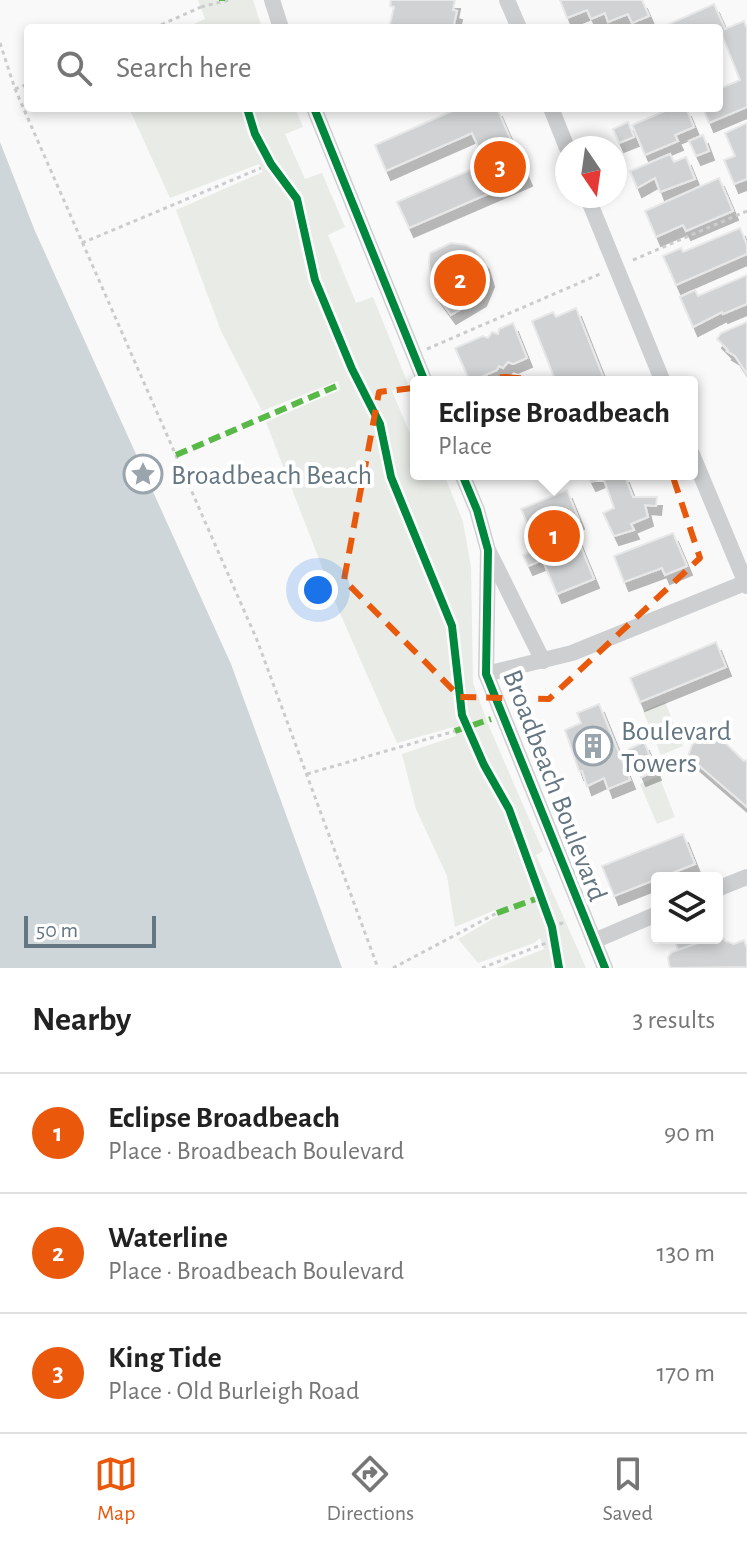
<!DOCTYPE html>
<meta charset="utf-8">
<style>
body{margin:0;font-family:"Alegreya Sans",sans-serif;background:#f6f6f6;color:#222}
.controls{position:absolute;right:24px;bottom:24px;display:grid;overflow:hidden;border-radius:8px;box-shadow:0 4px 12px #0003}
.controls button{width:72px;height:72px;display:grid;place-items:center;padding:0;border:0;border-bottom:2px solid #e0e0e0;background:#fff;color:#222;font:40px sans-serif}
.compass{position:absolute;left:555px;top:136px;width:72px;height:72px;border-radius:50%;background:#fff;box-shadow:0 4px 12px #0003;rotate:167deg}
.scale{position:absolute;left:24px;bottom:20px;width:132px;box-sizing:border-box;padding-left:8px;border:4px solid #657683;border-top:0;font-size:22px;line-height:28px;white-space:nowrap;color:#657683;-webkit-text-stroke:6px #fff;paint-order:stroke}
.you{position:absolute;left:318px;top:590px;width:28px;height:28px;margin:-20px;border:6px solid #fff;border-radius:50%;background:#1a73e8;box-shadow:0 0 0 12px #1a73e833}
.badge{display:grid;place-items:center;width:52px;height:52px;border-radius:50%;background:#ea580c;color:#fff;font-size:26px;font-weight:700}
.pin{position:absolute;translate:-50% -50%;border:4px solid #fff;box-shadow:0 2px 8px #0006}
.popup{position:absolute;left:410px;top:376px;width:288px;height:104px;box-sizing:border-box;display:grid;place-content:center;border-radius:8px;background:#fff;filter:drop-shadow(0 2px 6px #0005);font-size:26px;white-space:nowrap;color:#767676}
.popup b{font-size:30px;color:#222}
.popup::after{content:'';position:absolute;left:50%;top:100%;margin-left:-16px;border:16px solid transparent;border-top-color:#fff}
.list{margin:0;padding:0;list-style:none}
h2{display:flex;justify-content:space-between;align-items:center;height:104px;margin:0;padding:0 32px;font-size:34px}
h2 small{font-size:26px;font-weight:400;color:#767676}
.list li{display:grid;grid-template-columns:52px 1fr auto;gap:24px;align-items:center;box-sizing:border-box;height:120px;padding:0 32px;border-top:2px solid #e0e0e0}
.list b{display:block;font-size:30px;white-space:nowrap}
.list p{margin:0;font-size:26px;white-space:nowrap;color:#767676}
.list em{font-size:26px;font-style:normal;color:#767676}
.icon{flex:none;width:44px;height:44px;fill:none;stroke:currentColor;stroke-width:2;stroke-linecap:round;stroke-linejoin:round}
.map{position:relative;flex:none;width:747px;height:968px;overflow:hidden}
.search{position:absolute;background:#fff;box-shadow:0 4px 12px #0003;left:24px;right:24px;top:24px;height:88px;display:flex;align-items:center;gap:20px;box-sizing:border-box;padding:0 28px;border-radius:8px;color:#767676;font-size:30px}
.sheet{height:464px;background:#fff}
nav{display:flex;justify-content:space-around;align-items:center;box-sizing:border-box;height:112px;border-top:2px solid #e0e0e0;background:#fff;font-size:22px;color:#767676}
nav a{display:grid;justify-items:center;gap:4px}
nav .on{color:#ea580c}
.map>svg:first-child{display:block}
</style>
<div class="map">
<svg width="747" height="968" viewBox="0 0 747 968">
<defs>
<filter id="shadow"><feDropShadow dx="5" dy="9" stdDeviation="0" flood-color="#0004"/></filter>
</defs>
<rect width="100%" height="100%" fill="#f9f9f9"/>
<g fill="#e8ebe6">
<polygon points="198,0 253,0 262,28 185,28 205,19"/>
<polygon points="129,108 295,108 303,127 285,134 305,179 322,173 345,227 328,235 356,303 373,297 408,384 392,391 411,436 416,435 416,474 444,474 463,522 471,567 473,683 488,724 543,851 536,855 586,968 497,968 544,949 540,938 534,943 478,963 458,939 498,916 495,910 455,927 447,876 416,809 402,754 456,736 453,727 397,743 339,611 266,422 340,390 338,381 262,411 221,331 176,210 263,172 259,164 170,198"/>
<polygon points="665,702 683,746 661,755 643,711"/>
<polygon points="659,776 675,817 657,824 640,784"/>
</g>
<polygon fill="#ced6d9" points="0,142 35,231 231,664 342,968 0,968"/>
<g fill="#d0d2d3" stroke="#e8e8e8" stroke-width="2" filter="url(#shadow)">
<polygon points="391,0 455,0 453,10 457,11 453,28 389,28 394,7 390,6"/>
<polygon points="560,0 642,0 649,16 632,23 628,14 608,22 605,13 591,19 587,10 567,18"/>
<polygon points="714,4 725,29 744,21 747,29 747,107 709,123 703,108 719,108 719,89 740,80 719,28 668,28 667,25"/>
<polygon points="459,108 497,108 527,177 409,228 397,202 486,163 472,133 386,171 375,145"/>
<polygon points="672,108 686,108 694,127 675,135 678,141 645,155 632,125"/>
<polygon points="628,122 634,137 619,143 613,129"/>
<polygon points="747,123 747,179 734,184 724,160 735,156 725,133"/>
<polygon points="703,135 709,151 696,156 689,141"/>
<polygon points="670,154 674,162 686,157 695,179 660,192 655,178 637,188 630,171"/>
<polygon points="719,178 733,211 686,231 683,225 656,237 645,211"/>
<polygon points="740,228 747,245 747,254 676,285 663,256 681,248 683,252"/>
<polygon points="451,243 466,245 475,250 484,261 489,278 481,297 451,315 433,290 429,262 430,253"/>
<polygon points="747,275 747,304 723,314 722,312 693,327 680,297 695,290 698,296"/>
<polygon points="576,308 604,379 596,382 556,382 532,321 553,312 556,317"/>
<polygon points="747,322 747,374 735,356 727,351 728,350 717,339 721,333"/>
<polygon points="513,323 527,358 513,364 508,362 503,368 499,366 497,370 470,382 455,348 483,336 488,338 492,332 498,334 499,329"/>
<polygon points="587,474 624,474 633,497 657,497 656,506 645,505 648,517 631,524 634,530 614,536 603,513 614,508 603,477 591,482"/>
<polygon points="567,490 579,520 571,523 594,579 557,594 521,509"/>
<polygon points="673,533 687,566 665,575 662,568 624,582 614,556"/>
<polygon points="538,548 543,560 528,566 523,555"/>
<polygon points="716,642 726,667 640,702 630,678"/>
<polygon points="599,704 630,780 608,789 604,778 587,786 582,771 579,771 565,730 581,723 577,713"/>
<polygon points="709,729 711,729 744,761 747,760 747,807 688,756 692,745"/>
<polygon points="644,742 656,771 641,777 629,749"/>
<polygon points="683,834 695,864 614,896 602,866"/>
<polygon points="674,938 707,938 708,940 678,950"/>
<polygon points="712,938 717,941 724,938 725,941 734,944 744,940 747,948 747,967 671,968 669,965 668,957 672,952"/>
</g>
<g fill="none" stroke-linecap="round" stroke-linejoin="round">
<g stroke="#cbcccd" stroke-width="3" stroke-dasharray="4 4" stroke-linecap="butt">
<polyline points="201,7 229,0"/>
<polyline points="154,28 201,7"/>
<polyline points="0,43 15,89 257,640 378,968"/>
<polyline points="15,89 28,84"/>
<polyline points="82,243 261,168"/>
<polyline points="633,260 747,211"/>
<polyline points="427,349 600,274"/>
<polyline points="307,774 455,731"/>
<polyline points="552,927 567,921"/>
<polyline points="393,968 497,913"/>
<polyline points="482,968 554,940"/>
</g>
<g stroke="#cecfd0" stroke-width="16">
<polyline points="272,0 281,28"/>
<polyline points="507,0 519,28"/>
<polyline points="314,108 425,382"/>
<polyline points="551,108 567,148"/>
<polyline points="587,196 663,382"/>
<polyline points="692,454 747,586"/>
<polyline points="462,474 477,510 488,550 486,674 605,968"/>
<polyline points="489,552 543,661"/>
<polyline points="486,674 572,653 747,582"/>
<polyline points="717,889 747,877"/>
<polyline points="594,941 657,914"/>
</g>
<g stroke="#58b947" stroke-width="6" stroke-dasharray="12 6" stroke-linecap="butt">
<polyline points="222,1 222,0"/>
<polyline points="176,455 339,385"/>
<polyline points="455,731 491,719"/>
<polyline points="497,913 541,897"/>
</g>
<g stroke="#fff" stroke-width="13">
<g id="cycleway">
<polyline points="247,108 255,134 271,164 297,199 315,280 352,369 380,424 391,477 452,626 462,715 484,765 509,809 552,927 559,968"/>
<polyline points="314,108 425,382"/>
<polyline points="462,474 477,510 488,550 486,674 605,968"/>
</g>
</g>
<use href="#cycleway" stroke="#00873e" stroke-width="8"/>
</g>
<path fill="none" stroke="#e8590c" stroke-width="6" stroke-dasharray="16 10" stroke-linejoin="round" d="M505 377 643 387 700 558 549 699 460 697 344 580 379 392Z"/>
<defs>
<g id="sight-ring" transform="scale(2)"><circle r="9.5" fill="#fff" stroke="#99a4ac" stroke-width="1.5"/><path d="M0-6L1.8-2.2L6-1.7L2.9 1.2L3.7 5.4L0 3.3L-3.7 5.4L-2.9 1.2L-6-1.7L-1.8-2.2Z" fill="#99a4ac"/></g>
<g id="building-ring" transform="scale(2)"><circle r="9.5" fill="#fff" stroke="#99a4ac" stroke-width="1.5"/><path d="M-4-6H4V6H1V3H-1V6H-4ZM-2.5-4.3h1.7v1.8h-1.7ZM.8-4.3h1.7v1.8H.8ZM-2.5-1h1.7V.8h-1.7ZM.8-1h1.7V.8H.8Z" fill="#99a4ac"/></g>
</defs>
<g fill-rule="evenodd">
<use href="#sight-ring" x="143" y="474"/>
<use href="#building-ring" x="593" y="746"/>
</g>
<g text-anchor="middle" stroke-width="8" stroke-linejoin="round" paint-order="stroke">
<g font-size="28" fill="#657683" stroke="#fff" text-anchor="start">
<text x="171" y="484">Broadbeach Beach</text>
<text x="621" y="740">Boulevard<tspan x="621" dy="32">Towers</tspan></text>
</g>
<g font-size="28" fill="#657683" stroke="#fff">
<text transform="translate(556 785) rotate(69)" y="10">Broadbeach Boulevard</text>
</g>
</g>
</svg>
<div class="controls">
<button><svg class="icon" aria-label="layers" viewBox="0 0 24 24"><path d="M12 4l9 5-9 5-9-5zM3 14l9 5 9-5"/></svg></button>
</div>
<svg class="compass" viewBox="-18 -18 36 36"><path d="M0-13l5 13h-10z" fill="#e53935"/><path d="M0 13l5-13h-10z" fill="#767676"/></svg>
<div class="scale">50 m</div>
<div class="you"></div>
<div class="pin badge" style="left:554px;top:536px">1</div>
<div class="popup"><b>Eclipse Broadbeach</b>Place</div>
<div class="pin badge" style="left:460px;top:280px">2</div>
<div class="pin badge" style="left:500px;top:167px">3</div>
<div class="search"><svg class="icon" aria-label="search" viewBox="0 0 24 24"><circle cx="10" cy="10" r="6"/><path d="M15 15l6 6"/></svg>Search here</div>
</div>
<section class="sheet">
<h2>Nearby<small>3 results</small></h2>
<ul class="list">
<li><span class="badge">1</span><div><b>Eclipse Broadbeach</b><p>Place · Broadbeach Boulevard</p></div><em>90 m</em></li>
<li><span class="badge">2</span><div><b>Waterline</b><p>Place · Broadbeach Boulevard</p></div><em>130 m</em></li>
<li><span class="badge">3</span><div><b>King Tide</b><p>Place · Old Burleigh Road</p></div><em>170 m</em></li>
</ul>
</section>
<nav>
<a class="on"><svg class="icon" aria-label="map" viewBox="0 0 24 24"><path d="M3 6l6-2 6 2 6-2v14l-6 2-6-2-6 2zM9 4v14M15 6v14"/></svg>Map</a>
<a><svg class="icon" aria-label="directions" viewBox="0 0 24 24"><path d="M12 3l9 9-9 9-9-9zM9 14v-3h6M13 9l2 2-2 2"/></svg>Directions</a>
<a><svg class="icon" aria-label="saved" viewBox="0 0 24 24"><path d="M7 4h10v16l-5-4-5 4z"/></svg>Saved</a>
</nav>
